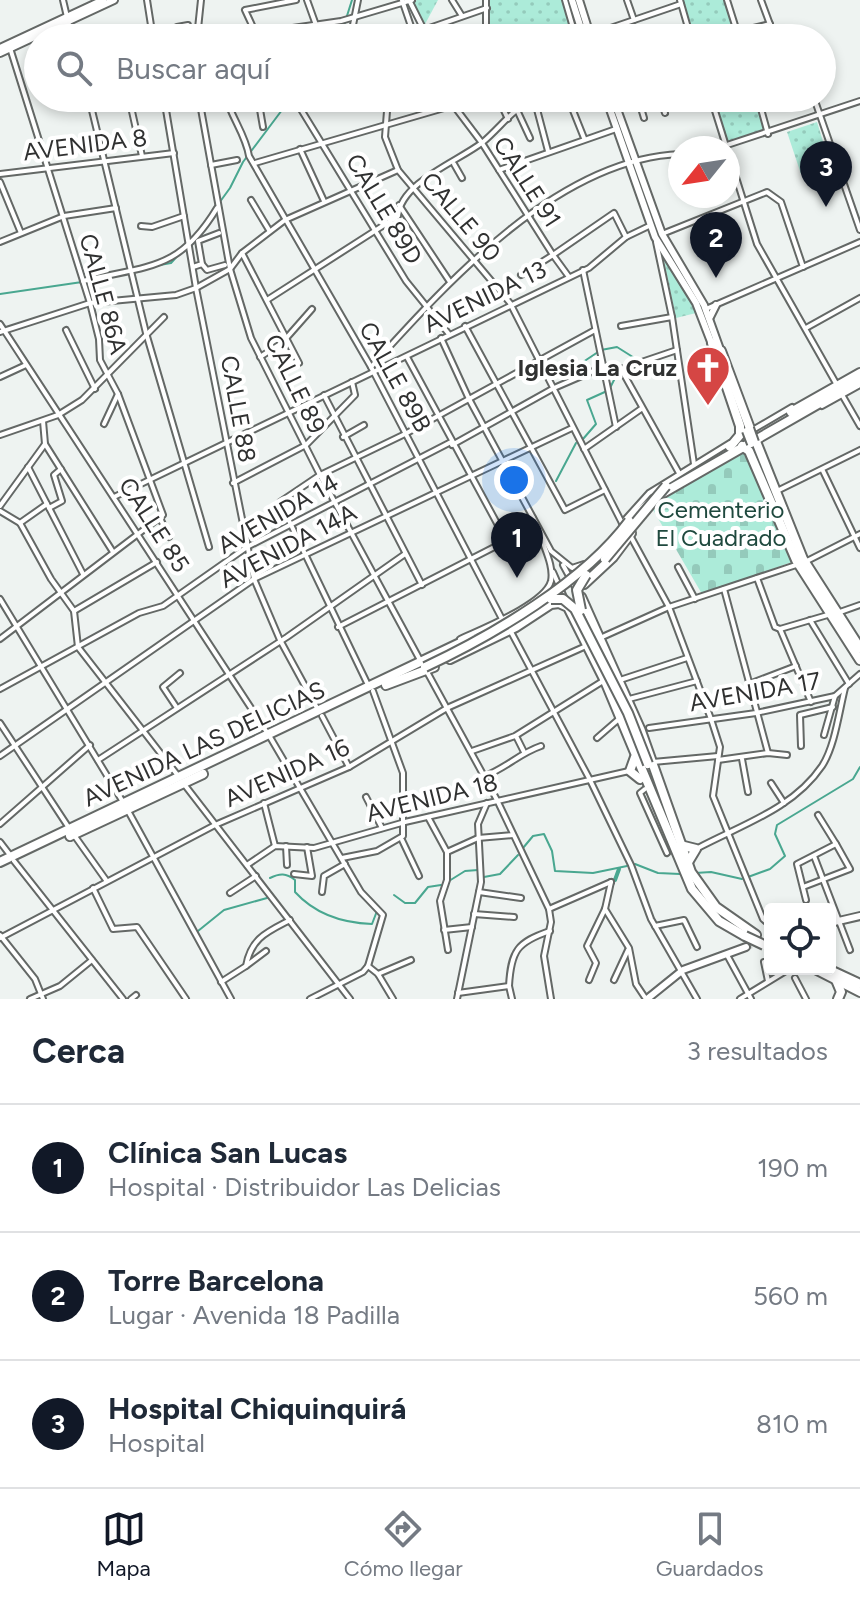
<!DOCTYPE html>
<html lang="es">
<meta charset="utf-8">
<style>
body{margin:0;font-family:Figtree,sans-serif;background:#f2f2f3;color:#1f2937}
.controls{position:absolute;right:24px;bottom:24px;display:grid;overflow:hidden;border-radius:8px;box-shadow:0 4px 12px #0003}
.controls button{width:72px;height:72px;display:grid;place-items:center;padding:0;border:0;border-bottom:2px solid #e0e1e3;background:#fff;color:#1f2937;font:40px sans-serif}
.compass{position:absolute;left:668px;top:136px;width:72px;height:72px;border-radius:50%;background:#fff;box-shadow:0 4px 12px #0003;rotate:240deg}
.you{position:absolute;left:514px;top:480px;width:28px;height:28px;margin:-20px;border:6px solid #fff;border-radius:50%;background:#1a73e8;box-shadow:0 0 0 12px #1a73e833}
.badge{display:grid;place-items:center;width:52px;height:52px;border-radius:50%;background:#111827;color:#fff;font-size:26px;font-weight:700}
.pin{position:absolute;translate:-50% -66px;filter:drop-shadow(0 2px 4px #0008)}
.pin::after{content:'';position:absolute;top:42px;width:28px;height:24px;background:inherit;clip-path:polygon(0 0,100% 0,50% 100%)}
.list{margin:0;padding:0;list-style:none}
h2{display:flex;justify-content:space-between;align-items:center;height:104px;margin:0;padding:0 32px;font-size:34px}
h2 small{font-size:26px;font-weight:400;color:#747a83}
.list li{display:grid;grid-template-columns:52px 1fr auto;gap:24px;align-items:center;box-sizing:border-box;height:128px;padding:0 32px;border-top:2px solid #e0e1e3}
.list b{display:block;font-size:30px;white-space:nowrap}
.list p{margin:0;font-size:26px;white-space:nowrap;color:#747a83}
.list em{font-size:26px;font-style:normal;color:#747a83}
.icon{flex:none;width:44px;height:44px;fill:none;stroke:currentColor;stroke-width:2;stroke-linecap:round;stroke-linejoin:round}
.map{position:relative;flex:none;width:860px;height:999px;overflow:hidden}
.search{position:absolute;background:#fff;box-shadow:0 4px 12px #0003;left:24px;right:24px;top:24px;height:88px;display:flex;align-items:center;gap:20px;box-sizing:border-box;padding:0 28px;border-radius:44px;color:#747a83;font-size:30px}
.sheet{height:488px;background:#fff}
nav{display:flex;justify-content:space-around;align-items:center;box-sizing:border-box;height:112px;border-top:2px solid #e0e1e3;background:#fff;font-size:22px;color:#747a83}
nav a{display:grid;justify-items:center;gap:4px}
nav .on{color:#111827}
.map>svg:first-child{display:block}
</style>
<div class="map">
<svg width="860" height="999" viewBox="0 0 860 999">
<defs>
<pattern id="cemetery-stones" width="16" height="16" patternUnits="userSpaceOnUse" patternTransform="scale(2)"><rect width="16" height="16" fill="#acebd9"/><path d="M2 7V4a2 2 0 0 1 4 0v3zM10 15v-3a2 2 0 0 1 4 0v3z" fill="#94cabb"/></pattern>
<pattern id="park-dots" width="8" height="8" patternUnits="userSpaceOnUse" patternTransform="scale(2)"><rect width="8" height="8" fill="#acebd9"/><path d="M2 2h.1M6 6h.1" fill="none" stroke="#94cabb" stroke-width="1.8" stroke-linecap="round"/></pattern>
</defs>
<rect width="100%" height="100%" fill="#eef3f1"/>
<polygon fill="url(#cemetery-stones)" points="745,448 792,562 702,594 652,508 672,490"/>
<g fill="url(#park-dots)">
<polygon points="417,0 438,0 424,26 413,3"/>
<polygon points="488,0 565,0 574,38 488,38"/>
<polygon points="683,0 727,0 738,38 694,38"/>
<polygon points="712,98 755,98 765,132 726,144"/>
<polygon points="817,122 830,164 801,174 787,132"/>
<polygon points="662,252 696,313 676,318"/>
</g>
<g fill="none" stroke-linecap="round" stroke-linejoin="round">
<g stroke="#49a790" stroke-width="2">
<polyline points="340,38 352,0"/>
<polyline points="206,221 230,188 243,162 291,98"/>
<polyline points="154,266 171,263 182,251"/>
<polyline points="0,294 82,282"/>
<polyline points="583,362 601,350 617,347 636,359"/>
<polyline points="610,388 617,374"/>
<polyline points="583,439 596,424 587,400 607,391"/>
<polyline points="556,481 576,443"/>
<polyline points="509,562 522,550 532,526"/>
<polyline points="523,848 533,836 544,834 552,851 555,871 593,873 627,866"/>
<polyline points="635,864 658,873 680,874"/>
<polyline points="695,873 711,872 742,879"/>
<polyline points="484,877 500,874 518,855"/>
<polyline points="748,877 770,869 785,856 775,834 777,825 853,779 860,767"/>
<path d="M270 878C280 873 286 873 295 880V892C315 914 343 923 372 924L377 911"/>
<polyline points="449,881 465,871 478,870"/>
<polyline points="394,895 405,903 415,903 428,887 441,885"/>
<polyline points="198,931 224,910 267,898"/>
</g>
<polyline stroke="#49a790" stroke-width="4" points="615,880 619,869"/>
<polyline stroke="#c8cccb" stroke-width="6" stroke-dasharray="6 3" stroke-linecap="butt" points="746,947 770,940"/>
<g stroke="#646866" stroke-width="8">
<g id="street">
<polyline points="63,0 72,38"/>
<polyline points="147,0 153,38"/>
<polyline points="307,0 316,25"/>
<polyline points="402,0 415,38"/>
<polyline points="452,0 462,16"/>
<polyline points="565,0 576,38"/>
<polyline points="627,0 634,20"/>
<polyline points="680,0 691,38"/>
<polyline points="727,0 739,38"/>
<polyline points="761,0 775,38"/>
<polyline points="410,2 424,30"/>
<polyline points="301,27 304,38"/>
<polyline points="737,32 770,24"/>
<polyline points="415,33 487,8"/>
<polyline points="590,35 681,4"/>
<polyline points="177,38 177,27 188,25"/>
<polyline points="197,38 201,0"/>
<polyline points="222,38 341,21 412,0"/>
<polyline points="258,38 245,10 296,0"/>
<polyline points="357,38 352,30 358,0"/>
<polyline points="486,38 486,0"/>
<polyline points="89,98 146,333 209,547"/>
<polyline points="129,98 142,156"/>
<polyline points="164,98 196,288 254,579 280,640 317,708"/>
<polyline points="199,98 230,269 251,338 320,475 420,660"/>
<path d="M226 98C232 118 246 136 249 156L371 367 502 619"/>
<polyline points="258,98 263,127"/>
<polyline points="294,98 406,281 448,333"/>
<polyline points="388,98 385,137 398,170 510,303 622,523"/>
<polyline points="448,98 482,143 553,255 521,275"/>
<polyline points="498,98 508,119"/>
<polyline points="534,98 548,151"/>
<polyline points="568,98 584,138"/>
<polyline points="638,98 644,118"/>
<polyline points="660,98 665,113"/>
<polyline points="682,98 684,105"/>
<polyline points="711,98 726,146"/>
<polyline points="758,98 768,134"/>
<polyline points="814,98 860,230"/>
<polyline points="91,103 117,98"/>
<polyline points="615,103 629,98"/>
<polyline points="517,110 530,138"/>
<polyline points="718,148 860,101"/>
<polyline points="300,149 324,201"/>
<polyline points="728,152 757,244 837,385"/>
<polyline points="255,163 451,106 467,98"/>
<polyline points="454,164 462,178"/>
<polyline points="211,165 237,160"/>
<polyline points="499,170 616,129"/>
<polyline points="0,174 174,153"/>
<polyline points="0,182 21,233"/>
<polyline points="251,200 269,230"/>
<polyline points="399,205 450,282"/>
<polyline points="141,226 152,227 184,216"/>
<polyline points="662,234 767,192 781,202 803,267"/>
<polyline points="0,242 64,216 116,208"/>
<polyline points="656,242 672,317 694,464"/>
<polyline points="242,253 299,363"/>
<polyline points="202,264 207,270 225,265"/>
<polyline points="193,267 202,264 198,241 219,233"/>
<polyline points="583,270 616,427"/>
<polyline points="569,277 553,255 614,213 626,237"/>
<path d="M83 281C149 265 179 271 217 208"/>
<path d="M267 300 398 216C401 182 457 162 483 142 495 132 509 115 518 109 529 102 542 102 553 98"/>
<polyline points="706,309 860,242"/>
<polyline points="0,324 270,737 361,892 383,915 368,966 363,972 310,999"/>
<polyline points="465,326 565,510 605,490"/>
<polyline points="621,326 672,317"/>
<polyline points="806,328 860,298"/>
<polyline points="66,330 95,389"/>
<polyline points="0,332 90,303 176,295 196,288 230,269 242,253 285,220 398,170"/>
<polyline points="441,338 469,399 551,551 572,568 584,564"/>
<polyline points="260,357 282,343 312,309"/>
<polyline points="407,357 506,540"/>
<path d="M371 367C448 282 558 159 680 154"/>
<polyline points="621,369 679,473"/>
<polyline points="0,377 26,365"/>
<polyline points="841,393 860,426"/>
<polyline points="324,395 422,585"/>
<polyline points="822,406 860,385"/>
<polyline points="104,424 118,394"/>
<polyline points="751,431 792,407"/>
<polyline points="0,435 58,415 82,400 164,317"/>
<polyline points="343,437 364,425"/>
<polyline points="45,444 113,552"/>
<polyline points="452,445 554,388 605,366 621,369 677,350"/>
<polyline points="584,449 641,409"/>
<polyline points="28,467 83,574"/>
<polyline points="823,471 860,548"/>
<polyline points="233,483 306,445 355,395 352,382"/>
<polyline points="777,491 860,450"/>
<polyline points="114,497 589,268 626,237 651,225"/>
<polyline points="0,506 45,444 43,421"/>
<polyline points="49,508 62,501 54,475 61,469"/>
<polyline points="0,511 20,523 51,579 74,611 78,647 179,777"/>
<polyline points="160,518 169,537"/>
<polyline points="20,523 47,504"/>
<polyline points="622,523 649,493 730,443"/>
<polyline points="631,537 669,607 711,719 720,747 713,796 763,919 770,925"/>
<polyline points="805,562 860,534"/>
<polyline points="563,565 576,589"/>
<polyline points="678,567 695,599"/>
<polyline points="553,572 564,597"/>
<polyline points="757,578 775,627 780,629 811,702"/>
<polyline points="724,589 768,753"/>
<polyline points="0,599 123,802"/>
<polyline points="74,611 157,562"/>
<polyline points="840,612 860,605"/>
<polyline points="810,620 849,684"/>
<polyline points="338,627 516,536 533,518"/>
<polyline points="780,629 831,614"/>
<polyline points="510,630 589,778 631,865 651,919 697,999"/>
<polyline points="600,638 669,607 796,565"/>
<polyline points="0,639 163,515 118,394 100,360 99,339 90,303 10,48"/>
<path d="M460 639C481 629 545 604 551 581 554 567 545 550 541 537"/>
<polyline points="426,670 497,800 549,909 551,922 544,956 551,999"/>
<polyline points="620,680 687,658"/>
<polyline points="749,684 796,666"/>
<polyline points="369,687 280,502 320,475 405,434 595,330"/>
<polyline points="0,689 139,613 163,606 247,547 451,442"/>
<polyline points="629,699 697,681"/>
<polyline points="177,708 163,687 180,673"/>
<polyline points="322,716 349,767"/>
<polyline points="0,723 69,828"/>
<polyline points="649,728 756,713 835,696 860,674"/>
<polyline points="824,735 835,696"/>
<polyline points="516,736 524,752"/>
<polyline points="597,738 620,718"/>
<polyline points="801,746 800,715 833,707"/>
<polyline points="472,751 515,736 603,681"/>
<polyline points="0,756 254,579 572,428"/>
<polyline points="742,759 748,792"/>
<polyline points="98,760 287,637 405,554"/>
<polyline points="718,760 768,753 787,755"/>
<polyline points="653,762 718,756"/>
<path d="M485 776C506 768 520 753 541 746"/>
<polyline points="771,783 784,803"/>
<polyline points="184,784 350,999"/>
<polyline points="645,789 640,793 667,853"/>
<polyline points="366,797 382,828"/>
<polyline points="264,803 275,846"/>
<polyline points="127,809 231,999"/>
<polyline points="818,815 836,844"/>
<polyline points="428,817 447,852 447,880 440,901 448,950"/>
<polyline points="0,824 90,745"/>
<polyline points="74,835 106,880"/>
<polyline points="402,840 419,876"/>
<polyline points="0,842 10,855"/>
<polyline points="286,846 287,865"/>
<path d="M698 848C741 825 793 809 822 766 835 746 839 712 845 688"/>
<polyline points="447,852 478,838 513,835"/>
<polyline points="814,856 850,950"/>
<polyline points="342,858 377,851 403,836 403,773 373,691"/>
<polyline points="14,861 123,999"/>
<polyline points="247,865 275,846 314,848 405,822 629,771"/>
<polyline points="294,874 312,876 307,847"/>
<polyline points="803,887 850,869 836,844 797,864 806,900"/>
<polyline points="93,888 113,929 137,927 186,999"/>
<polyline points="322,892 324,876 345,864"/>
<polyline points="479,892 521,898"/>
<polyline points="230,893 256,876"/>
<polyline points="549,909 611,882"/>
<polyline points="605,909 629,948 636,984 646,999"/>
<polyline points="474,914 514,917"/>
<polyline points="655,926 684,920 697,947"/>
<polyline points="444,930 472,927"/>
<polyline points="0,935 35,979 43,999"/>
<polyline points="0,938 215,825 349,767 447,708 586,646"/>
<polyline points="727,955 751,999"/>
<polyline points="764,962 768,981"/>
<polyline points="246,966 266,951"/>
<polyline points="368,966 378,974 393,999"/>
<polyline points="378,974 411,960"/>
<polyline points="795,978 806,999"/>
<polyline points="589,980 596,963 587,946 605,909 611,882"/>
<polyline points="614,980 628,950"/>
<path d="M221 982 246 966C251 938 267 932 290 920"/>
<polyline points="509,986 512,999"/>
<path d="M458 993 509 986C511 951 517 942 550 931"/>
<polyline points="30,999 60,986 92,960"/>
<polyline points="131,999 136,995"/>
<polyline points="457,999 481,882 478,824 487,803"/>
<polyline points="740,999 789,969"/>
</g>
</g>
<g stroke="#646866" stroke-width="10">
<g id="secondary">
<polyline points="572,0 584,38"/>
<polyline points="579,0 591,38"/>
<polyline points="0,48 103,0"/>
<polyline points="0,53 114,0"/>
<polyline points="606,98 655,237 696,303 713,347"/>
<polyline points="613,98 662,234 704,305 722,355"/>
<polyline points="710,317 716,305"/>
<polyline points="830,923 860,916"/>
<polyline points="647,999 683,970 746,947"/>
</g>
</g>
<g stroke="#646866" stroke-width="12">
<g id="primary">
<polyline points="712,343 740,426 740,435 730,447"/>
<polyline points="721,351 752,434"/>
<polyline points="791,412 860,373"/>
<polyline points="755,439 803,559 860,648"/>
<polyline points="742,446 749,451 796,560 860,660"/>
<polyline points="629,521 656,497 860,380"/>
<polyline points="584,584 613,557 631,533"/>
<polyline points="581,597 641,731 691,872 716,907 756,935"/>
<polyline points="450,659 516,627 551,604 559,603 568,607 605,681 692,889 719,921 745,936"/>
<polyline points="386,685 434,667"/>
<polyline points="635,757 630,771 640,779"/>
<polyline points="70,836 203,774"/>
<polyline points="680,845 696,849 687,864"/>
<polyline points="0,862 462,642 482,637"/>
<polyline points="815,969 860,992"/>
<polyline points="828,969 860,984"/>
<polyline points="836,980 841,992 838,999"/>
</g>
</g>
<use href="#street" stroke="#fff" stroke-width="4"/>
<use href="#secondary" stroke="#fff" stroke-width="6"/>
<use href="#primary" stroke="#fff" stroke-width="8"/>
<g stroke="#646866" stroke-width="10" stroke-linecap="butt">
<g id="secondary-bridge">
<polyline points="750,428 755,442"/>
<polyline points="746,431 751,444"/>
</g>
</g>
<g stroke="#646866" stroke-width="12" stroke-linecap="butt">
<g id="primary-bridge">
<polyline points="605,559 666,486"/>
<polyline points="551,599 563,599 575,609 628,713 648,764"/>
<polyline points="581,610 577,590 586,575"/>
<path d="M425 667C493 635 584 582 629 521"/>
<polyline points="745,936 764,945"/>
</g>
</g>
<use href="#secondary-bridge" stroke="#fff" stroke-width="6"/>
<use href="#primary-bridge" stroke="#fff" stroke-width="8"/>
</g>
<defs>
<g id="church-pin" transform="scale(2.3)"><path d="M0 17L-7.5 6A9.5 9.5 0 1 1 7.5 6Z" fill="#d54644" stroke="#fff"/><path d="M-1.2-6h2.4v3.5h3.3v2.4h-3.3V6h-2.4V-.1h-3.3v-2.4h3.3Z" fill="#fff"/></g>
</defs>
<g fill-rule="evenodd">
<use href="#church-pin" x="708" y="368"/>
</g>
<g text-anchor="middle" stroke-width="8" stroke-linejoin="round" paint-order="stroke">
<g font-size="24" fill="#303131" stroke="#fff">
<text transform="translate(85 145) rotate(-7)" y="8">AVENIDA 8</text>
<text transform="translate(527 182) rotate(57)" y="8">CALLE 91</text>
<text transform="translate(384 209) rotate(59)" y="8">CALLE 89D</text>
<text transform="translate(461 217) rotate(50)" y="8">CALLE 90</text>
<text transform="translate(103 294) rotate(75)" y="8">CALLE 86A</text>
<text transform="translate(485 297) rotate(-26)" y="8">AVENIDA 13</text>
<text transform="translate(395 377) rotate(61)" y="8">CALLE 89B</text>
<text transform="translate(295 384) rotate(64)" y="8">CALLE 89</text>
<text transform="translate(238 409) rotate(80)" y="8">CALLE 88</text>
<text transform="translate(278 514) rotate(-30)" y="8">AVENIDA 14</text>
<text transform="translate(154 525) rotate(57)" y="8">CALLE 85</text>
<text transform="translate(288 546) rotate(-28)" y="8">AVENIDA 14A</text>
<text transform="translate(755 692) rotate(-10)" y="8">AVENIDA 17</text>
<text transform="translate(204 744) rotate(-25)" y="8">AVENIDA LAS DELICIAS</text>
<text transform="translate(287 773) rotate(-24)" y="8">AVENIDA 16</text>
<text transform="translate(432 798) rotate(-14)" y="8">AVENIDA 18</text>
</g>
<g font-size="24" font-weight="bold" fill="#303131" stroke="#fff" text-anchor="end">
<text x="677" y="376">Iglesia La Cruz</text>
</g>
<g font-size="24" fill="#1f493e" stroke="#fff">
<text x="721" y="518">Cementerio<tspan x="721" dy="28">El Cuadrado</tspan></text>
</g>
</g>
</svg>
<div class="controls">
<button><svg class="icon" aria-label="locate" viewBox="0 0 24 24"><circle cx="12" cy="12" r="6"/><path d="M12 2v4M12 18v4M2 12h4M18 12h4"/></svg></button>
</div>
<svg class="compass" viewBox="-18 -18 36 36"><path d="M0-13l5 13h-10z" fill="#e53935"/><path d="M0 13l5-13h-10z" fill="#747a83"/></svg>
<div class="you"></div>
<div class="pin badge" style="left:517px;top:578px">1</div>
<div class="pin badge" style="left:716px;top:278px">2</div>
<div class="pin badge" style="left:826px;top:207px">3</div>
<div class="search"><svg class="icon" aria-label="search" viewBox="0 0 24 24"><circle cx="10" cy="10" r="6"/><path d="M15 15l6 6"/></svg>Buscar aquí</div>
</div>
<section class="sheet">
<h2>Cerca<small>3 resultados</small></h2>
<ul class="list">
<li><span class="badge">1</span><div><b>Clínica San Lucas</b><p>Hospital · Distribuidor Las Delicias</p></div><em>190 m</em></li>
<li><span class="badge">2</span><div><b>Torre Barcelona</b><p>Lugar · Avenida 18 Padilla</p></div><em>560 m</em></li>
<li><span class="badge">3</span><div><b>Hospital Chiquinquirá</b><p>Hospital</p></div><em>810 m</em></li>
</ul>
</section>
<nav>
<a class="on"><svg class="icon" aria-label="map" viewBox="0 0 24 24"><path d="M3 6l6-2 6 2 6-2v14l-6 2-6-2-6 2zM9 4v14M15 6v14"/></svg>Mapa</a>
<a><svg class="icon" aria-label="directions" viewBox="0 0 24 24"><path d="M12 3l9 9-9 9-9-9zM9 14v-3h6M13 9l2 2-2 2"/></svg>Cómo llegar</a>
<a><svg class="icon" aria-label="saved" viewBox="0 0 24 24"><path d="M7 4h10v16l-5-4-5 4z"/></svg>Guardados</a>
</nav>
